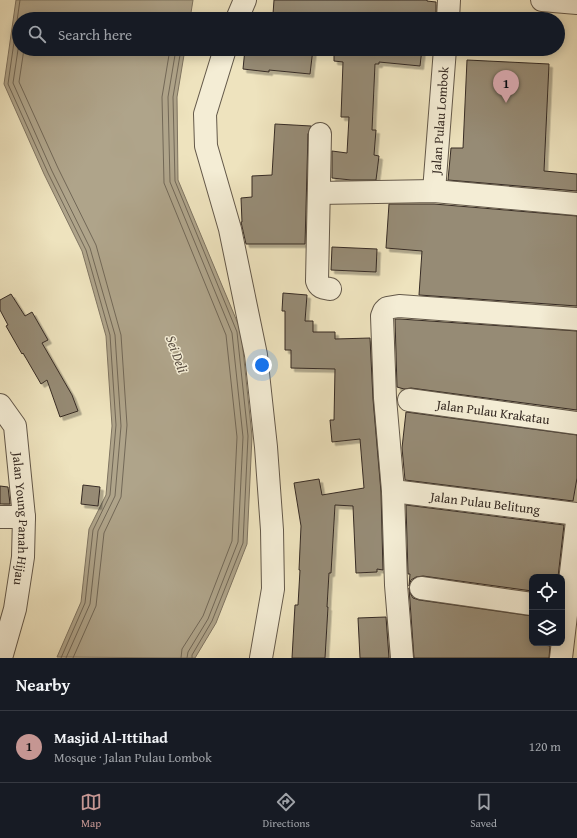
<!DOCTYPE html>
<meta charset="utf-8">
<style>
body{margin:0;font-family:"Gentium Book Plus",serif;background:#242831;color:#f1f3f6}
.controls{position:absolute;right:12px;bottom:12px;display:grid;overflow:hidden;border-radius:8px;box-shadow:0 2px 10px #0003}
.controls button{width:36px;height:36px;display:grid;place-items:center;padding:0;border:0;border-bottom:1px solid #363941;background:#171b24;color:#f1f3f6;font:20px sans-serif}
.you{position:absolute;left:262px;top:365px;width:14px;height:14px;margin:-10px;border:3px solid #fff;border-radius:50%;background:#1a73e8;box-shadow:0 0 0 6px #1a73e833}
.badge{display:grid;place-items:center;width:26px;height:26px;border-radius:50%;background:#c59692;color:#111;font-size:13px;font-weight:700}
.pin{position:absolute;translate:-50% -33px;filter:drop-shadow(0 1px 2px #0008)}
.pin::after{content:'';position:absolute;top:21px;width:14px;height:12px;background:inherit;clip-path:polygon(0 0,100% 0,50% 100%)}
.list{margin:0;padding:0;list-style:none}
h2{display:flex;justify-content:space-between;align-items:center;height:52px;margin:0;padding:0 16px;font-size:17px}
h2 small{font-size:13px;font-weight:400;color:#9ea1a6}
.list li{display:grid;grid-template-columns:26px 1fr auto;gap:12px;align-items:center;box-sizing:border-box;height:72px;padding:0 16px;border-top:1px solid #363941}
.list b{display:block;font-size:15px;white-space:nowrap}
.list p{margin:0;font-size:13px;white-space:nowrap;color:#9ea1a6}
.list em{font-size:13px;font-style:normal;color:#9ea1a6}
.icon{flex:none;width:22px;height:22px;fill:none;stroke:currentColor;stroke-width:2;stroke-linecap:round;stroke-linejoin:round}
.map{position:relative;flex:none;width:577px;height:658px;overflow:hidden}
.search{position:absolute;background:#171b24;box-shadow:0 2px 10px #0003;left:12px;right:12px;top:12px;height:44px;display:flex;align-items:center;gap:10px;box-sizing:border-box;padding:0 14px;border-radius:22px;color:#9ea1a6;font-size:15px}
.sheet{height:124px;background:#171b24}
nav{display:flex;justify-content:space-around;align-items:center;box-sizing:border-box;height:56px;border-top:1px solid #363941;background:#171b24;font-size:11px;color:#9ea1a6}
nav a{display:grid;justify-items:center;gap:2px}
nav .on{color:#c59692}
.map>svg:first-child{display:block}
</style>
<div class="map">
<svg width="577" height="658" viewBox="0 0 577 658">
<defs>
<filter id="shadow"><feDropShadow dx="3.5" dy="3.5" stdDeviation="0" flood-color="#0004"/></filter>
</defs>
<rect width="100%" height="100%" fill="#eee3be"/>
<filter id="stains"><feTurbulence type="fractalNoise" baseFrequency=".005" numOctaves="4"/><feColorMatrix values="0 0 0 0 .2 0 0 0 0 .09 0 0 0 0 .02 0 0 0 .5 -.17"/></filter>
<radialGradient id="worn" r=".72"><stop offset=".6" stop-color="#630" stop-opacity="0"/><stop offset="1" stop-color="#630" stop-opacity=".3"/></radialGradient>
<polygon fill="#afa48a" stroke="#7f7461" points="16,0 193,0 190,19 19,19 19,49 185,49 177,97 178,180 241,331 252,436 247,544 216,623 195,658 57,657 81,602 89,529 106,495 112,426 106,336 82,251 44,174 4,84"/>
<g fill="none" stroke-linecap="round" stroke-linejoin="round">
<g stroke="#726857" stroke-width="1">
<polyline points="20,0 8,84 48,173 86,250 110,335 116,425 110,495 93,530 85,603 61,658"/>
<polyline points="19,43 13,83 52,171 90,248 115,335 121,426 115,496 98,531 90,604 66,658"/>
<polyline points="24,49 19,82 58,168 96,245 121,335 127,425 121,497 104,533 96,606 73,658"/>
<polyline points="170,49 162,97 164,183 226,335 237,437 232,541 203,616 182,649 181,658"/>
<polyline points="176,49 168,97 170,182 232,333 243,437 238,542 208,619 188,652 187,658"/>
<polyline points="181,49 173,97 175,181 237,332 248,436 243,543 212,621 192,655 192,658"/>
</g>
</g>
<g fill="#968b74" stroke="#362b24" filter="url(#shadow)">
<polygon points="274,0 427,0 427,1 436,2 436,19 274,19 274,14 273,14"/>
<polygon points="245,49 313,49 310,74 269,70 269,72 243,69"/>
<polygon points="334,49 422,49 420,66 379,62 379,64 375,64 372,130 376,130 374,155 379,156 376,180 351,180 332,178 332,151 347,153 349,117 341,117 343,62 334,61"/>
<polygon points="467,60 549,64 544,171 577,174 577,191 448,180 451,148 463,148"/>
<polygon points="275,124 311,126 308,134 305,244 246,244 241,222 242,222 241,198 252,197 252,176 272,175"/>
<polygon points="389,204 434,204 577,216 577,306 419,295 422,251 386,248"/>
<polygon points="332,247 377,249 376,272 331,270"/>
<polygon points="283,293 307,295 305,321 313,321 313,332 335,332 335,339 370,338 373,399 381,492 383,570 377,569 377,572 356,573 353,506 335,505 331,573 329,573 327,607 328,607 325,658 292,658 295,605 298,605 300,570 299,570 301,526 294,483 319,479 322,495 364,488 360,439 332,442 330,420 334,420 335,369 291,368 291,350 285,350 285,311 282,311"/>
<polygon points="11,294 25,316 32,312 48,340 42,343 72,395 78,411 60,417 47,380 41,384 23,353 22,354 6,326 8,325 0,310 0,300"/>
<polygon points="395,319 400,319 577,331 577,410 411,388 404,389 397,387"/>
<polygon points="406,412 577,435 577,478 573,501 405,480 402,448"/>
<polygon points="83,485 100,487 98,506 81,504"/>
<polygon points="0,486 8,487 10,504 0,504"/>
<polygon points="406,505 564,525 558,577 532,577 532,591 423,576 416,577 411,580 409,586 410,574 408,574"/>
<polygon points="409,588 410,593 413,598 419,600 532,616 532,643 550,646 549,658 414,658"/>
<polygon points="386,617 389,658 360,658 358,618"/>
</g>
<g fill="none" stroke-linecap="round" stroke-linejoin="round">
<g stroke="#64594a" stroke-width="24">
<g id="minor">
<polyline points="542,0 577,3"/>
<polyline points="237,19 245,0"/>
<polyline points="448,19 449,0"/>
<polyline points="225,49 205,114 206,146 230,229 256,355 266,447 272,530 273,589 261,658"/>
<path d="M320 134 317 281C319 288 324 288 330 289"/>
<path id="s1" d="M434 191 445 49"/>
<polyline points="319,193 434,191 577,204"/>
<path id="s2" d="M409 400 577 423"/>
<path id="s3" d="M0 405 15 426 24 517 23 557 15 609 1 658"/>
<path id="s4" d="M393 491 577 514"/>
<polyline points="0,517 24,517"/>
<polyline points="421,588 532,604"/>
<polyline points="402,658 396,585 393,491 385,398 382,316 384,311 387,308 399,306 577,319"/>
<polyline points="561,658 577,521"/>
</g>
</g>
<use href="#minor" stroke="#f4edd5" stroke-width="22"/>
</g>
<g text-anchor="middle" stroke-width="3" stroke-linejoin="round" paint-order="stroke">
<g font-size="13" fill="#362b24" stroke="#f4edd5">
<text dy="5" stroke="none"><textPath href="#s1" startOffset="71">Jalan Pulau Lombok</textPath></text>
<text dy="5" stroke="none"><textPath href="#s2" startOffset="85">Jalan Pulau Krakatau</textPath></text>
<text dy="5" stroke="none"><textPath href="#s4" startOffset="93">Jalan Pulau Belitung</textPath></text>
<text dy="5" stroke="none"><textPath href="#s3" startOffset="119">Jalan Young Panah Hijau</textPath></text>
</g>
<g font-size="14" font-style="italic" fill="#5a4f43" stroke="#f4edd5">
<text transform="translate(177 354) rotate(70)" y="5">Sei Deli</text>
</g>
</g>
<rect width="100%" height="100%" filter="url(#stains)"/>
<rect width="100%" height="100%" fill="url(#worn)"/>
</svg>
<div class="controls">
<button><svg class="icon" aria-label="locate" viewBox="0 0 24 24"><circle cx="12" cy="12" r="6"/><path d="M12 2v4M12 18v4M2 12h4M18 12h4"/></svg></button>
<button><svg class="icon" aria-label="layers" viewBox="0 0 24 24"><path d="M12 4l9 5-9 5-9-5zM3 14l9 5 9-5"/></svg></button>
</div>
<div class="you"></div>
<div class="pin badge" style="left:506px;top:103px">1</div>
<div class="search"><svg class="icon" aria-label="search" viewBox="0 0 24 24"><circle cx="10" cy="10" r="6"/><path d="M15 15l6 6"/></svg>Search here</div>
</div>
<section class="sheet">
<h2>Nearby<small></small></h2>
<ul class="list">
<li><span class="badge">1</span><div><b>Masjid Al-Ittihad</b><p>Mosque · Jalan Pulau Lombok</p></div><em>120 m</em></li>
</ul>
</section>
<nav>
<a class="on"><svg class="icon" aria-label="map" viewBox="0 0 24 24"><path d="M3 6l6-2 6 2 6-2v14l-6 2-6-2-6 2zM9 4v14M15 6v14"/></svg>Map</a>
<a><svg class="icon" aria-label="directions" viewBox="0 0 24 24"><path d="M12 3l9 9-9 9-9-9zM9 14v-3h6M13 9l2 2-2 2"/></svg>Directions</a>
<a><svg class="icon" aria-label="saved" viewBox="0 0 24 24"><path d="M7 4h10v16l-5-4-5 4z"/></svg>Saved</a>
</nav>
